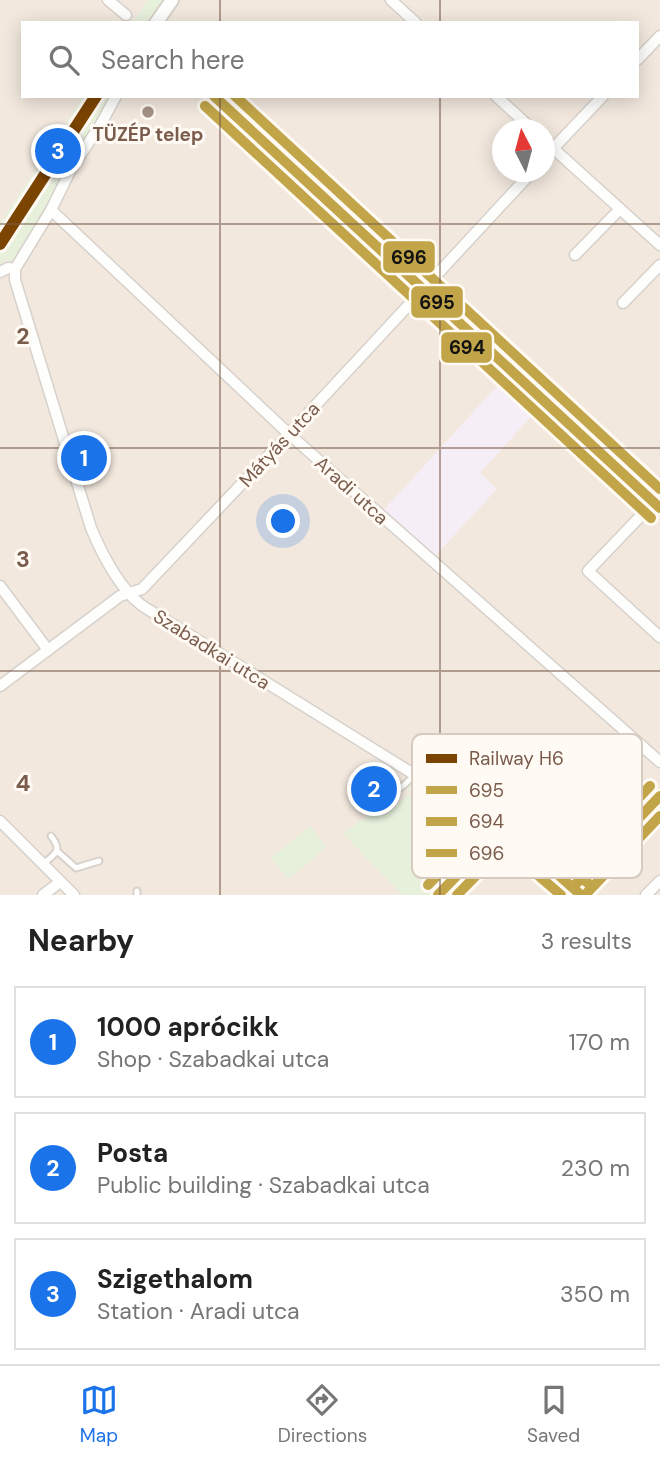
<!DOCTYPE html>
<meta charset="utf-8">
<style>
body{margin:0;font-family:"DM Sans",sans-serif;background:#f6f6f6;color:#222}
.compass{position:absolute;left:492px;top:119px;width:63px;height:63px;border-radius:50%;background:#fff;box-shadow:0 4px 18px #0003;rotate:354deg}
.you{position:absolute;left:284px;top:522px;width:24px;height:24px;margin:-18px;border:5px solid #fff;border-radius:50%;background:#1a73e8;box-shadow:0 0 0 10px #1a73e833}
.badge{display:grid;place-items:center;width:46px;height:46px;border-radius:50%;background:#1a73e8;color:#fff;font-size:23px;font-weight:700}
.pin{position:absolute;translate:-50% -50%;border:4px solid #fff;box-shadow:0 2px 7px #0006}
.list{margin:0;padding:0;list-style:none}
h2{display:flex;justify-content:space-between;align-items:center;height:91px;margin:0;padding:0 28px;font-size:30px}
h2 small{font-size:23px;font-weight:400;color:#767676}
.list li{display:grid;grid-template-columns:46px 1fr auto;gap:21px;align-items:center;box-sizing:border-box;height:112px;margin:0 14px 14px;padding:0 14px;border:2px solid #e0e0e0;border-radius:0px}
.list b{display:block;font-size:26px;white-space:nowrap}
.list p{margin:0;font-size:23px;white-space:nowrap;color:#767676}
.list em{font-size:23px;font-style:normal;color:#767676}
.icon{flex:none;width:38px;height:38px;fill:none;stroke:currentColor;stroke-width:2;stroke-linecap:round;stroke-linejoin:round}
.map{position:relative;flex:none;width:660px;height:895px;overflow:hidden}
.search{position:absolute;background:#fff;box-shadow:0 4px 18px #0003;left:21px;right:21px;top:21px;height:77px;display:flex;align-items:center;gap:18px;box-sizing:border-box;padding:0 24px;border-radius:0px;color:#767676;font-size:26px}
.sheet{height:469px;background:#fff}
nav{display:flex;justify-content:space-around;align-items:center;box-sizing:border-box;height:98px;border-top:2px solid #e0e0e0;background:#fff;font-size:19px;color:#767676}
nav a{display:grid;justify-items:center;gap:4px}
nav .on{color:#1a73e8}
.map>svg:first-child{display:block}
</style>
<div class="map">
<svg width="660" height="895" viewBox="0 0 660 895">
<rect width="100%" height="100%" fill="#f9f5f0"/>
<g fill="#f2e8de" fill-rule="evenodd">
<polygon points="0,0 148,0 133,23 23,23 23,96 83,96 0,224"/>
<path d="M168 0H660V895H0V266L5 259 13 264 111 96H637V23H153ZM503 130H544V172H503Z"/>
</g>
<polygon fill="#f6eef6" points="505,377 539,408 480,473 497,489 434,557 383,511"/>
<g fill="#e7f0db">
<polygon points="148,0 168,0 153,23 133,23"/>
<polygon points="83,96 111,96 50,208 14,265 5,259 0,266 0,224"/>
<polygon points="416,779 494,831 430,895 402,895 343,833 378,808 385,815 411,793 407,788"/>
<polygon points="310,826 327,847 288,879 271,858"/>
</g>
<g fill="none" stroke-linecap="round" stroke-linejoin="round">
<g stroke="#d7d1cb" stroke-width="9">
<g id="service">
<polyline points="380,804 404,785 415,775"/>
<polyline points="57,851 76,868 99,861"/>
<path d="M43 864C55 854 63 851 51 836"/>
<polyline points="137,891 137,895"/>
</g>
</g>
<g stroke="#d7d1cb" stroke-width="13">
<g id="minor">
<polyline points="108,0 126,15"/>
<polyline points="391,0 416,23"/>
<polyline points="637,60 660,36"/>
<polyline points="496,96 533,130"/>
<polyline points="544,140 660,245"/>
<polyline points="544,158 603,96"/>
<polyline points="51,210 289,434 660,762"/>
<polyline points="575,255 620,209"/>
<path d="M15 269V280L91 528C102 554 118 586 140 604 148 610 156 614 164 619L415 775 500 831"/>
<polyline points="15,269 51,210 71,169 101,124 116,96"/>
<polyline points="0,272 8,268 15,269"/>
<polyline points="623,303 660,265"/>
<polyline points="654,502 588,571 660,637"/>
<polyline points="0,586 48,650"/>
<polyline points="0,686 120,596 142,589 289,434 532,172"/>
<polyline points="0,821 74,895"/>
<polyline points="43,895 60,882"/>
<polyline points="646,895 660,881"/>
</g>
</g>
<g stroke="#d7d1cb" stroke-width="16">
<g id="tertiary">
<polyline points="156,23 172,0"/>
<polyline points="214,96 660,508"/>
<polyline points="573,887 660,796"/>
<polyline points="438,895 500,831 508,832 512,834 581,895"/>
</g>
</g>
<use href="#service" stroke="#fefefd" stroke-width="5"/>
<use href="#minor" stroke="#fefefd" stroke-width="10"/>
<use href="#tertiary" stroke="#fefefd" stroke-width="12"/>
<g stroke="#fffaf3" stroke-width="16">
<g id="bus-1">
<polyline points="214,96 660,508"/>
<polyline points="500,831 512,834 581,895"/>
<polyline points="573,887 660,796"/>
<polyline points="438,895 500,831"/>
</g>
</g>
<g stroke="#fffaf3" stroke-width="16">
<g id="bus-2">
<polyline points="205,106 651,518"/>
<polyline points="498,845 504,846 561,895"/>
<polyline points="457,895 510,841"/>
<polyline points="585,895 660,816"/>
</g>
</g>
<g stroke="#fffaf3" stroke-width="16">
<g id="bus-3">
<polyline points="235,96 660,489"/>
<polyline points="563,877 650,786"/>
<path d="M428 885 490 821C499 814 511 817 520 823L590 885"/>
</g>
</g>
<use href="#bus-1" stroke="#c1a548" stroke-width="10"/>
<use href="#bus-2" stroke="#c1a548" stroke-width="10"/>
<use href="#bus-3" stroke="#c1a548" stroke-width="10"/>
<g stroke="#fffaf3" stroke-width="18">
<polyline id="rail-1" points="0,244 96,96"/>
</g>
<use href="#rail-1" stroke="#7b4400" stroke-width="12"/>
</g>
<path fill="none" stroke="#7a5c4d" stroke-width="2" stroke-opacity="0.55" d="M220 0V23M440 0V23M220 96V895M440 96V895M0 224H660M0 448H660M0 671H660"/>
<circle fill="#a69286" stroke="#fffaf3" stroke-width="2.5" cx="148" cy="112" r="7"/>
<g text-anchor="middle" stroke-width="6" stroke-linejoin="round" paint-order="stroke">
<g font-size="19" font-weight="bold" fill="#7a5c4d" stroke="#fffaf3">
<text x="148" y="141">TÜZÉP telep</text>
</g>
<g font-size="19" fill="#7a5c4d" stroke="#fffaf3">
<text transform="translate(279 444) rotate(-47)" y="7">Mátyás utca</text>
<text transform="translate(352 490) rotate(42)" y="7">Aradi utca</text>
<text transform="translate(212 649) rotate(32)" y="7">Szabadkai utca</text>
</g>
</g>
<rect x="412" y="734" width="230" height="144" rx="10" fill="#fffaf3" stroke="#d7cbc1" stroke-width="2"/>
<rect x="426" y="754" width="31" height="9" fill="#7b4400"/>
<rect x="426" y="786" width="31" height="8" fill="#c1a548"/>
<rect x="426" y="817" width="31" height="9" fill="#c1a548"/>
<rect x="426" y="849" width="31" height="8" fill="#c1a548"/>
<g font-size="19" fill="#7a5c4d">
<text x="469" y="765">Railway H6</text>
<text x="469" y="797">695</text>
<text x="469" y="828">694</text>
<text x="469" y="860">696</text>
</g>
<g font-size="23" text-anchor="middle" font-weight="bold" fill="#7a5c4d" stroke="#fffaf3" stroke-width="6" stroke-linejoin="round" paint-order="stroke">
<text x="23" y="344">2</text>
<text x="23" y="567">3</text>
<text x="23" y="791">4</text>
</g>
<g stroke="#fffaf3" stroke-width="2.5">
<rect x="382" y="240" width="54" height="34" rx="7" fill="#c1a548"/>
<rect x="410" y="285" width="54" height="34" rx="7" fill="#c1a548"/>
<rect x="440" y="331" width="53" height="33" rx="7" fill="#c1a548"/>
</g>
<g font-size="19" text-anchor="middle" font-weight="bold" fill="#111">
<text x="409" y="264">696</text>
<text x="437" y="309">695</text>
<text x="467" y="354">694</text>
</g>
</svg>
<svg class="compass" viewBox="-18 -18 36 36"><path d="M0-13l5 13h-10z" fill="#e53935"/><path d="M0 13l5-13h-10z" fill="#767676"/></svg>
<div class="you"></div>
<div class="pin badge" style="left:84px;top:458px">1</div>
<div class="pin badge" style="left:374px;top:789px">2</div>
<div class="pin badge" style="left:58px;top:151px">3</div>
<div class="search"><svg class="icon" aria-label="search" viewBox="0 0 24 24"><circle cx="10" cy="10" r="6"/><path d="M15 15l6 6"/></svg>Search here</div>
</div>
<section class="sheet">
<h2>Nearby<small>3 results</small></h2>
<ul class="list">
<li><span class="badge">1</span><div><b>1000 aprócikk</b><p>Shop · Szabadkai utca</p></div><em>170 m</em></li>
<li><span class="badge">2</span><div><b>Posta</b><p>Public building · Szabadkai utca</p></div><em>230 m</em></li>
<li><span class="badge">3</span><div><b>Szigethalom</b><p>Station · Aradi utca</p></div><em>350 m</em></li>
</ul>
</section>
<nav>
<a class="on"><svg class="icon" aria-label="map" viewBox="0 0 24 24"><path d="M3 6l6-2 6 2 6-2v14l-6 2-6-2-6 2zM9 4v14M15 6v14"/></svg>Map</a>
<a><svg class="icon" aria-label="directions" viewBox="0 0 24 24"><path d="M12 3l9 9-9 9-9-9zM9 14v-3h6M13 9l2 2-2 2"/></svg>Directions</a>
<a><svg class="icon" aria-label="saved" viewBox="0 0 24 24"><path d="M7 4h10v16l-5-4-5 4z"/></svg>Saved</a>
</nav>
